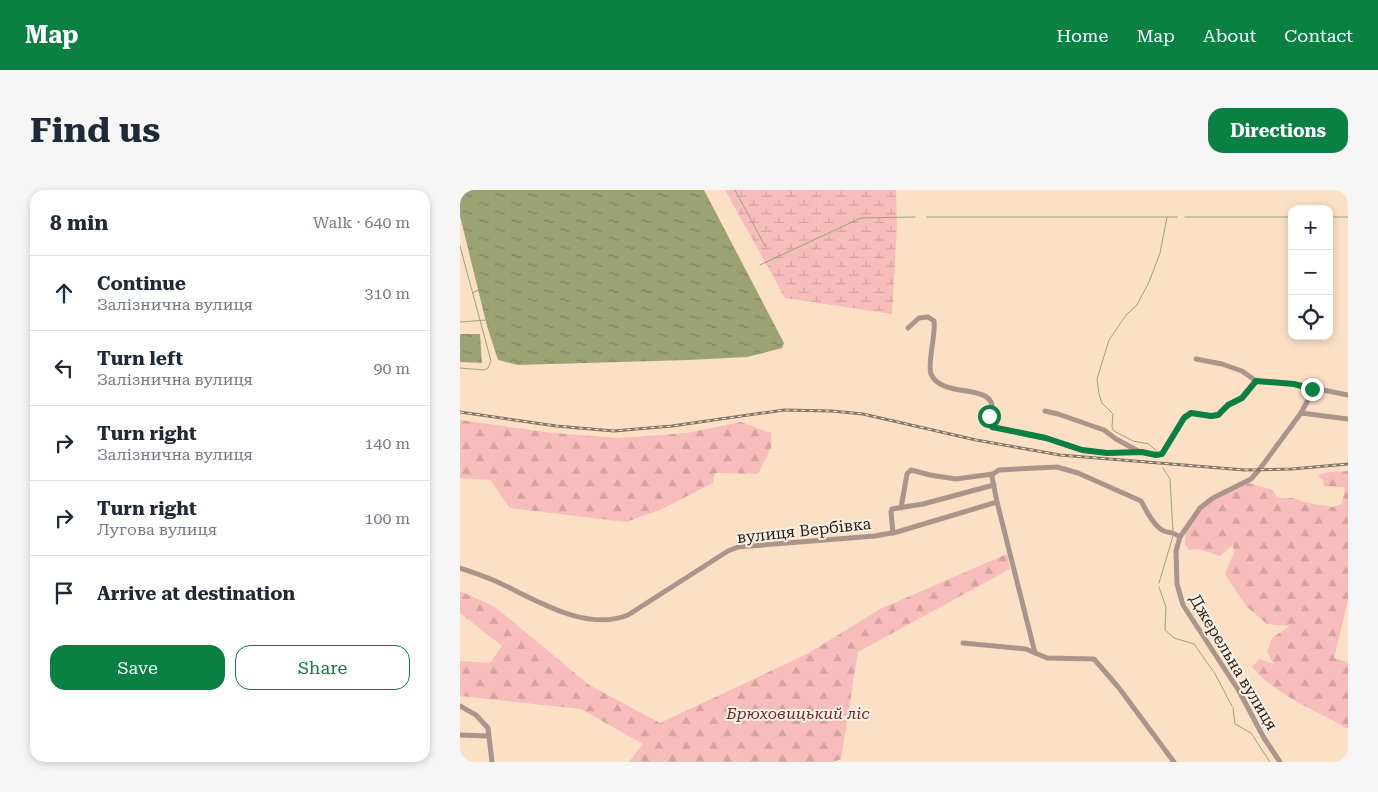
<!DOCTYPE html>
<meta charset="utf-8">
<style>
body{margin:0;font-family:"Roboto Serif",serif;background:#f6f6f7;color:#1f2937}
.controls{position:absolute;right:15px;top:15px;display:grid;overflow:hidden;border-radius:10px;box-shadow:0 2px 8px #0003}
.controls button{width:45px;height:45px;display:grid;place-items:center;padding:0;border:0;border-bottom:1px solid #e0e1e3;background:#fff;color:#1f2937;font:25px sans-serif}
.stop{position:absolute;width:15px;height:15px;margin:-11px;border:4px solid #0b8043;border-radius:50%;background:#fff}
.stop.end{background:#0b8043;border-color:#fff;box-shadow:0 1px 5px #0008}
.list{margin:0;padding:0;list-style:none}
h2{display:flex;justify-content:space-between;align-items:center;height:65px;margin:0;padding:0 20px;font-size:21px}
h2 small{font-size:16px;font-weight:400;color:#747a83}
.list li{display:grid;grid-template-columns:32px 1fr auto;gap:15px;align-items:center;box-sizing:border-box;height:75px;padding:0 20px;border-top:1px solid #e0e1e3}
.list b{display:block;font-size:19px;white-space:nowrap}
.list p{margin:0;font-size:16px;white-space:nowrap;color:#747a83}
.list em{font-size:16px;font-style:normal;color:#747a83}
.actions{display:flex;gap:10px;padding:15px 20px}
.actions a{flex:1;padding:11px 0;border:1px solid #0b8043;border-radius:15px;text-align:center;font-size:18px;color:#0b8043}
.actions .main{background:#0b8043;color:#fff}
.icon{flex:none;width:28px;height:28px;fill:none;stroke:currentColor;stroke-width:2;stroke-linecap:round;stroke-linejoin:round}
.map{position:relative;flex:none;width:888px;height:572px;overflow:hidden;border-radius:15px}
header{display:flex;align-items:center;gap:30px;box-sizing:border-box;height:70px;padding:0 25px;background:#0b8043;color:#fff}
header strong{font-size:24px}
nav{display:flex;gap:28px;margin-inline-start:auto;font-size:18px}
.intro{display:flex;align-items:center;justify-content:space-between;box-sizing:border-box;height:120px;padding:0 30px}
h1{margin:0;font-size:35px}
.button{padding:12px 22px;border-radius:15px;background:#0b8043;color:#fff;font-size:18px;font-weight:700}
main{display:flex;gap:30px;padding:0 30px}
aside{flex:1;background:#fff;border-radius:15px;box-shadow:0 2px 8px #0003}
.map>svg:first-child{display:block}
</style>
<header>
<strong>Map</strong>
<nav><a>Home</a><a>Map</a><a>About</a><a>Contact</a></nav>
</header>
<div class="intro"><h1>Find us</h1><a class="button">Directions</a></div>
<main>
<aside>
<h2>8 min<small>Walk · 640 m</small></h2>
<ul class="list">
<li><svg class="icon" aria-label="ahead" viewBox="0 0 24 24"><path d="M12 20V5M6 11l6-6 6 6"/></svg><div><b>Continue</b><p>Залізнична вулиця</p></div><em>310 m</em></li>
<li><svg class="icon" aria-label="left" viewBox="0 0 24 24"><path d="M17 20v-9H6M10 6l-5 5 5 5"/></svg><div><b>Turn left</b><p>Залізнична вулиця</p></div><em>90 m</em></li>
<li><svg class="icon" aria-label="right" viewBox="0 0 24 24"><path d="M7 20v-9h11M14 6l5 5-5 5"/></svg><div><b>Turn right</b><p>Залізнична вулиця</p></div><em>140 m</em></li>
<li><svg class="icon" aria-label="right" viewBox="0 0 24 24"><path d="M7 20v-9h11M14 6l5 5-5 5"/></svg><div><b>Turn right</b><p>Лугова вулиця</p></div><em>100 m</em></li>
<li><svg class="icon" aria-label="arrive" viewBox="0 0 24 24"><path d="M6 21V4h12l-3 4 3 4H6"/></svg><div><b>Arrive at destination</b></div></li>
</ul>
<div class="actions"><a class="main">Save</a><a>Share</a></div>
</aside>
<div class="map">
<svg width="888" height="572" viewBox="0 0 888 572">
<defs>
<pattern id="forest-firs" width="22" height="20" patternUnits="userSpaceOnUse" patternTransform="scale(1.25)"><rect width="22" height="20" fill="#f6bdbc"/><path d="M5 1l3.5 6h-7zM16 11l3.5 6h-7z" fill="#d3a2a1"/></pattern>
<pattern id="wetland-marsh" width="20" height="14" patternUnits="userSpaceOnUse" patternTransform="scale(1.25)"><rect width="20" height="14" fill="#f6bdbc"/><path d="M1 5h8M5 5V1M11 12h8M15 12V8" fill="none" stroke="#d3a2a1"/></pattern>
<pattern id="water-ripples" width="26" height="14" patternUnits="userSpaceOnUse" patternTransform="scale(1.25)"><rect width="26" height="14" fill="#9ba372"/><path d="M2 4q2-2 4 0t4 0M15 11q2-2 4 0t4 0" fill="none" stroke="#7e845c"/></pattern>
</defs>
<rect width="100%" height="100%" fill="#fbe0c5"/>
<g fill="url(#forest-firs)">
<polygon points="0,230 93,243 159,248 227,243 281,232 311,243 311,258 298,284 255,283 253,293 202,319 166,332 50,318 30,290 0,288"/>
<path d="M888 281V411L874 468 888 472V539C856 520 817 506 792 477L799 469 814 474 807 462 812 448 830 436 807 434 786 416 765 384 775 360 771 356 760 366 738 359 729 360 725 354 726 339 739 319 774 298 788 293 813 300 817 308H833L847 313 873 317 882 314 885 297 864 296 863 290 858 285 870 282Z"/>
<polygon points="547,364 550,379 398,462 381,569 373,572 169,572 183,554 121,519 0,506 0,471 30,473 42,456 0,423 0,401 35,417 129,495 200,533 347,464 420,419"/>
</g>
<polygon fill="url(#wetland-marsh)" points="265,0 436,0 437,36 432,124 325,108"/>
<g fill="url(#water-ripples)">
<polygon points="0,0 244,0 324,153 322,158 287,167 228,170 58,175 38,170 27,136 0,26"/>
<polygon points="20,144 22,173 0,172 0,144"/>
</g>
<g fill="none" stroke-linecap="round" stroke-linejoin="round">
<g stroke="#9ba372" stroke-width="1">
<polyline points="275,0 305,56"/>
<polyline points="467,27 717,27"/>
<polyline points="725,27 832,27"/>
<polyline points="869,27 888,27"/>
<polyline points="0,56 31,171 28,178 24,180 0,178"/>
<polyline points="300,75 401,28 455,27"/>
<polyline points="13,103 18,100"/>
<polyline points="0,132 27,130"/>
<polyline points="698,263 689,254 673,251 654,241 652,237 653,224 642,213 639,204 637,189 649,150 666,125 677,115 689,92 700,63 707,27"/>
<polyline points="703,278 710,289 713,342"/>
<polyline points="699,393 713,346"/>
<polyline points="699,397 706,417 705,440 714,448 734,454 753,481"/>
<polyline points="754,482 772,516"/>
<polyline points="773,518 775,534 791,543 810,572"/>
</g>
<g stroke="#ab958b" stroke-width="5">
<path d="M448 138 459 128 468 127 474 131C476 145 467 174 471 184 481 208 530 194 532 216 532 221 529 226 529 231L532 237 585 248 622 260 647 263 681 262 696 265 702 264 724 227 731 223 751 226 759 225 768 215 782 208 796 191"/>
<polyline points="736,169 762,174 782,181 796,191 834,194 888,205"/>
<polyline points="585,221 598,224 644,240 656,249 680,262"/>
<polyline points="841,223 888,229"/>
<polyline points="533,284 532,287 537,312 575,463"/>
<path d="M441 318 447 284 451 280 470 285 496 289 533 284 539 280 597 277 618 283 681 311C686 320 694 337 704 341 710 343 715 343 720 347"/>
<polyline points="433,343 431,322 432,319 463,314 534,295"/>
<path d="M0 378C11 382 22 385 33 390 72 407 124 443 168 425L268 361 278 357 415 346 437 342 537 312"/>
<polyline points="503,453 566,459 587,468 634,469 659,498 714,572"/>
<polyline points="0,516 16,525 28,538 32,572"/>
<polyline points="0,545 28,546"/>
<polyline points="820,572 804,548 779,501 723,415 717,394 716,361 720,347 740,318 753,308 791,289 799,280 841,223 854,199"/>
</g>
<g stroke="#867563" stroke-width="3">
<polyline id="rail" points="0,222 96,236 154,241 212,236 324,220 372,221 403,224 516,250 600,265 785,280 832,279 888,274"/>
</g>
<use href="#rail" stroke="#fcf1e6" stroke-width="1" stroke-dasharray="4" stroke-linecap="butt"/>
</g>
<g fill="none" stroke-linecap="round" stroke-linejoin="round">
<polyline stroke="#0b8043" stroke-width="6" points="529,226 529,231 532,237 586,248 622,260 647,263 682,262 696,265 702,264 724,228 731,223 751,226 758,225 768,215 782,208 796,191 834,194 852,199"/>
</g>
<g text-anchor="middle" stroke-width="4" stroke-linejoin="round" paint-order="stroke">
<g font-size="16" fill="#251c12" stroke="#fcf1e6">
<text transform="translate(344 340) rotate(-6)" y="6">вулиця Вербівка</text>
<text transform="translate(774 472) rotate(59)" y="6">Джерельна вулиця</text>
</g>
<g font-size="16" font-style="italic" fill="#6e2a2d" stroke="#fcf1e6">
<text x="338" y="529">Брюховицький ліс</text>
</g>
</g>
</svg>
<div class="controls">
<button>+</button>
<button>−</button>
<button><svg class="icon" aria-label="locate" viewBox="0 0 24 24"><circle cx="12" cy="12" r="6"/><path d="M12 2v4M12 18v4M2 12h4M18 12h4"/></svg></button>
</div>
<div class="stop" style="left:529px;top:226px"></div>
<div class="stop end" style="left:852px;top:199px"></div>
</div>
</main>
